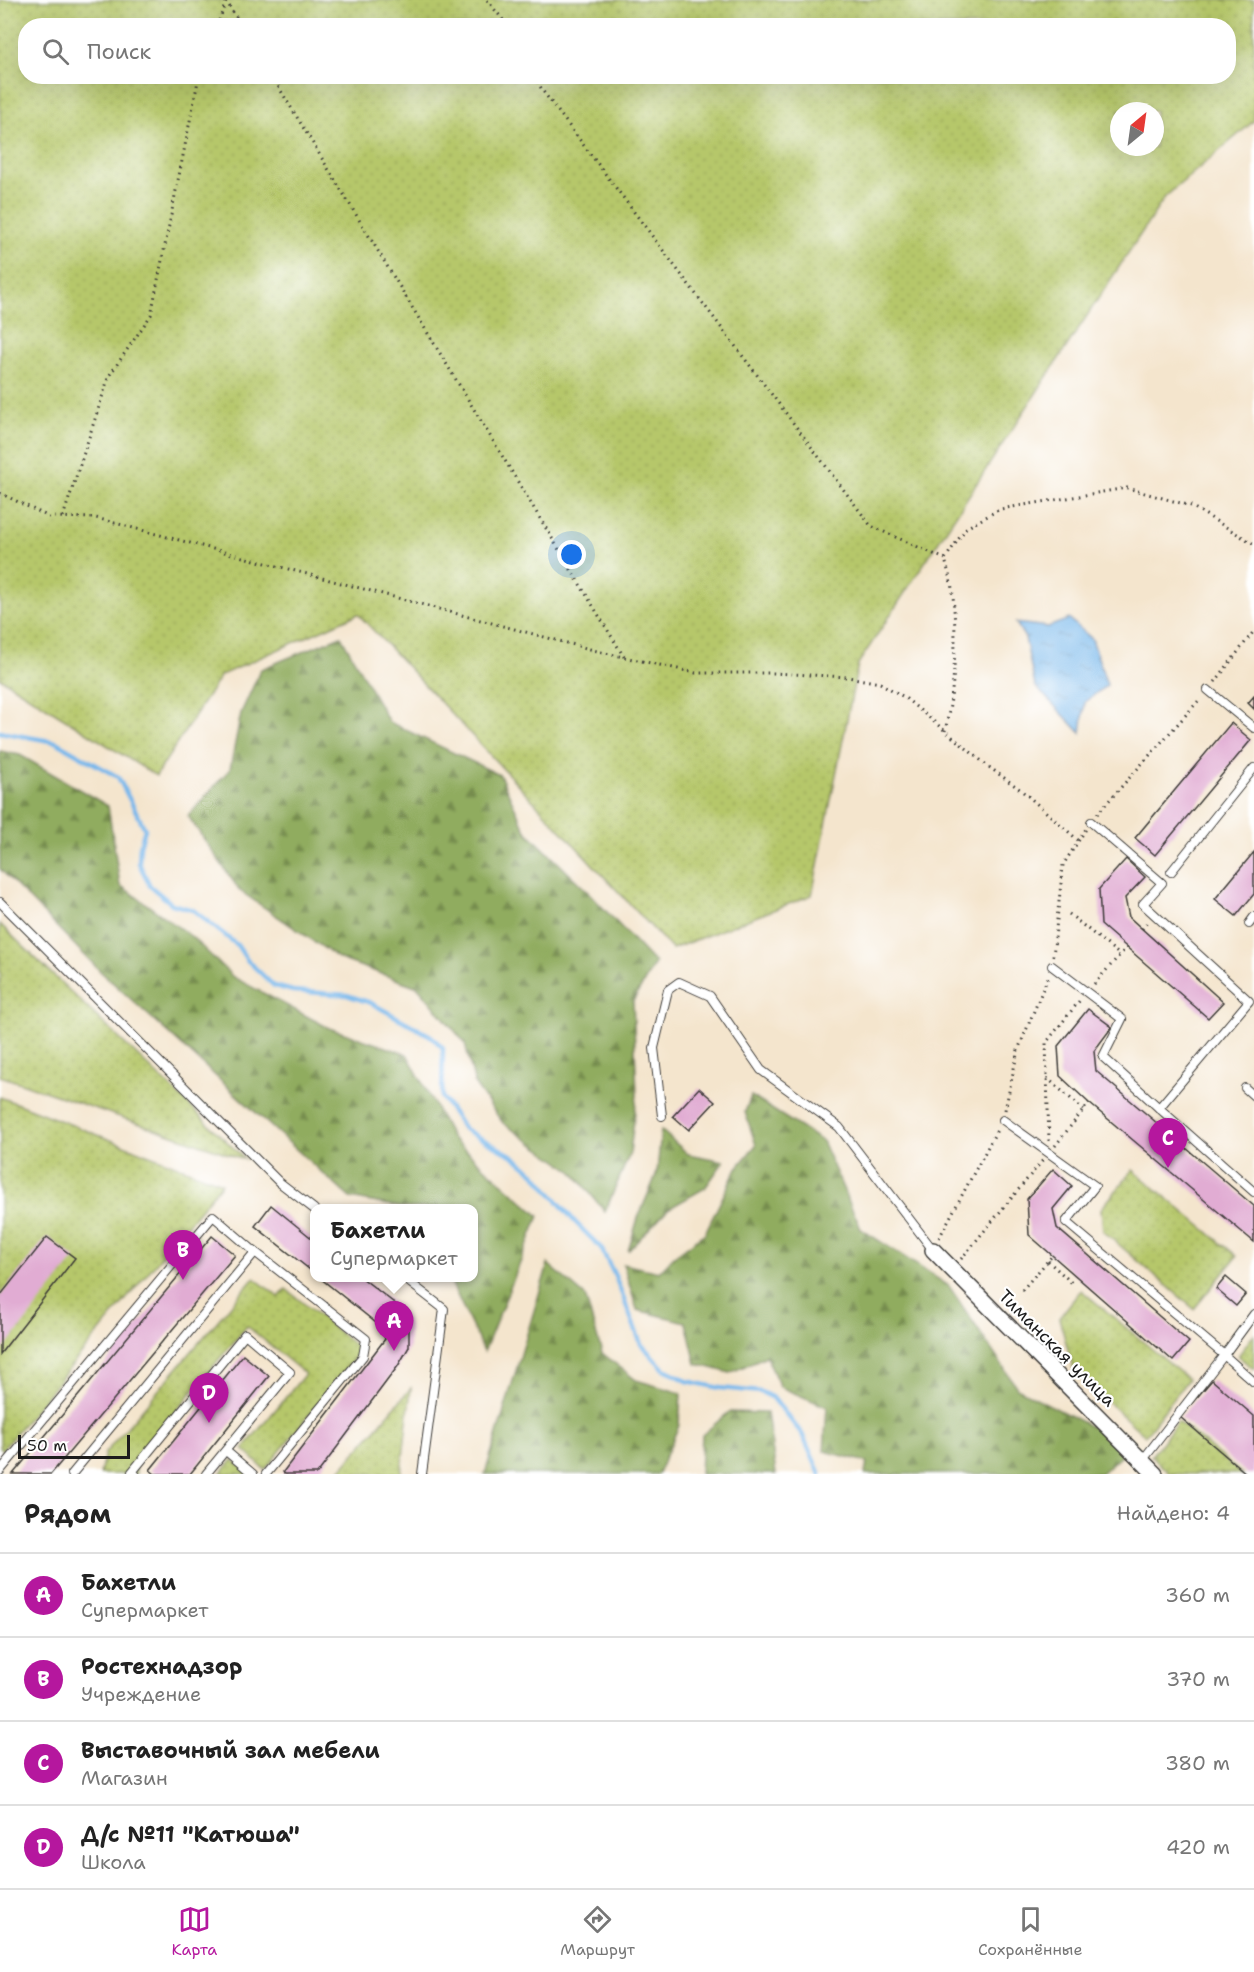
<!DOCTYPE html>
<html lang="ru">
<meta charset="utf-8">
<style>
body{margin:0;font-family:"Shantell Sans",sans-serif;background:#f2f2f2;color:#222}
.compass{position:absolute;left:1110px;top:102px;width:54px;height:54px;border-radius:50%;background:#fff;box-shadow:0 6px 24px #0002;rotate:29deg}
.scale{position:absolute;left:18px;bottom:15px;width:112px;box-sizing:border-box;padding-left:6px;border:3px solid #1c1c1c;border-top:0;font-size:16px;line-height:21px;white-space:nowrap;color:#1c1c1c;-webkit-text-stroke:4px #fff;paint-order:stroke}
.you{position:absolute;left:572px;top:555px;width:21px;height:21px;margin:-15px;border:4px solid #fff;border-radius:50%;background:#1a73e8;box-shadow:0 0 0 9px #1a73e833}
.badge{display:grid;place-items:center;width:39px;height:39px;border-radius:50%;background:#b5179e;color:#fff;font-size:20px;font-weight:700}
.pin{position:absolute;translate:-50% -50px;filter:drop-shadow(0 2px 3px #0008)}
.pin::after{content:'';position:absolute;top:32px;width:21px;height:18px;background:inherit;clip-path:polygon(0 0,100% 0,50% 100%)}
.popup{position:absolute;left:310px;top:1204px;width:168px;height:78px;box-sizing:border-box;display:grid;place-content:center;border-radius:12px;background:#fff;filter:drop-shadow(0 2px 4px #0005);font-size:20px;white-space:nowrap;color:#767676}
.popup b{font-size:22px;color:#222}
.popup::after{content:'';position:absolute;left:50%;top:100%;margin-left:-12px;border:12px solid transparent;border-top-color:#fff}
.list{margin:0;padding:0;list-style:none}
h2{display:flex;justify-content:space-between;align-items:center;height:78px;margin:0;padding:0 24px;font-size:26px}
h2 small{font-size:20px;font-weight:400;color:#767676}
.list li{display:grid;grid-template-columns:39px 1fr auto;gap:18px;align-items:center;box-sizing:border-box;height:84px;padding:0 24px;border-top:2px solid #e0e0e0}
.list b{display:block;font-size:22px;white-space:nowrap}
.list p{margin:0;font-size:20px;white-space:nowrap;color:#767676}
.list em{font-size:20px;font-style:normal;color:#767676}
.icon{flex:none;width:33px;height:33px;fill:none;stroke:currentColor;stroke-width:2;stroke-linecap:round;stroke-linejoin:round}
.map{position:relative;flex:none;width:1254px;height:1474px;overflow:hidden}
.search{position:absolute;background:#fff;box-shadow:0 6px 24px #0002;left:18px;right:18px;top:18px;height:66px;display:flex;align-items:center;gap:15px;box-sizing:border-box;padding:0 21px;border-radius:24px;color:#767676;font-size:22px}
.sheet{height:414px;background:#fff}
nav{display:flex;justify-content:space-around;align-items:center;box-sizing:border-box;height:84px;border-top:2px solid #e0e0e0;background:#fff;font-size:16px;color:#767676}
nav a{display:grid;justify-items:center;gap:3px}
nav .on{color:#b5179e}
.map>svg:first-child{display:block}
</style>
<div class="map">
<svg width="1254" height="1474" viewBox="0 0 1254 1474">
<defs>
<pattern id="grass-dots" width="8" height="8" patternUnits="userSpaceOnUse" patternTransform="scale(1.5)"><rect width="8" height="8" fill="#b6c76a"/><path d="M2 2h.1M6 6h.1" fill="none" stroke="#9caa5b" stroke-width="1.8" stroke-linecap="round"/></pattern>
<pattern id="forest-firs" width="22" height="20" patternUnits="userSpaceOnUse" patternTransform="scale(1.5)"><rect width="22" height="20" fill="#90ac5e"/><path d="M5 1l3.5 6h-7zM16 11l3.5 6h-7z" fill="#758b4d"/></pattern>
<pattern id="water-ripples" width="26" height="14" patternUnits="userSpaceOnUse" patternTransform="scale(1.5)"><rect width="26" height="14" fill="#77b7eb"/><path d="M2 4q2-2 4 0t4 0M15 11q2-2 4 0t4 0" fill="none" stroke="#6194be"/></pattern>
</defs>
<rect width="100%" height="100%" fill="#fff"/>
<filter id="ink" filterUnits="userSpaceOnUse"><feTurbulence type="fractalNoise" baseFrequency=".0167" numOctaves="2"/><feDisplacementMap in="SourceGraphic" scale="12" xChannelSelector="R" yChannelSelector="G"/><feConvolveMatrix kernelMatrix="1 2 1 2 8 2 1 2 1" color-interpolation-filters="sRGB"/></filter>
<filter id="wash" filterUnits="userSpaceOnUse"><feTurbulence type="fractalNoise" baseFrequency=".008" numOctaves="4" result="noise"/><feDisplacementMap in="SourceGraphic" scale="24" xChannelSelector="R" yChannelSelector="G"/><feGaussianBlur stdDeviation="1.35" result="paint"/><feColorMatrix in="noise" values="0 0 0 0 0 0 0 0 0 0 0 0 0 0 0 0 0 1.4 0 .05"/><feComposite in="paint" operator="in"/></filter>
<g filter="url(#wash)">
<rect width="100%" height="100%" fill="#f4e5cd"/>
<g fill="url(#grass-dots)" stroke="#697243" stroke-width="1.5" fill-rule="evenodd">
<path d="M0 0H1254V121L1165 197 858 664 812 895 672 949 358 614 221 675 156 776 0 678ZM26 26H1228V76H26ZM1119 111H1155V147H1119Z"/>
<polygon points="0,924 246,1160 0,1076"/>
<polygon points="0,1097 222,1183 2,1450 0,1447"/>
<polygon points="1133,1170 1237,1256 1194,1309 1103,1231 1101,1209"/>
<polygon points="254,1278 279,1297 286,1289 361,1350 265,1470 243,1449 305,1374 247,1326 136,1459 136,1474 100,1474 105,1453"/>
<polygon points="1081,1290 1188,1379 1145,1436 1074,1371 1059,1318"/>
<polygon points="1254,1334 1254,1369 1238,1356"/>
<polygon points="411,1388 401,1474 337,1474"/>
<polygon points="1178,1421 1242,1474 1170,1474 1151,1456"/>
<polygon points="233,1460 250,1474 220,1474"/>
</g>
<g fill="url(#forest-firs)" stroke="#56643d" stroke-width="1.5">
<polygon points="341,636 389,722 500,775 526,831 590,894 655,963 633,1001 637,1095 630,1153 605,1212 573,1172 503,1123 475,1085 465,1043 418,987 340,959 240,891 188,816 230,769 241,713 261,669"/>
<polygon points="0,751 20,755 108,806 120,885 192,937 233,977 329,1028 407,1054 452,1138 539,1216 484,1352 449,1278 474,1278 474,1208 405,1208 350,1198 101,972 0,869"/>
<polygon points="751,1096 822,1141 861,1229 949,1286 1017,1388 1130,1447 1100,1474 865,1474 867,1462 824,1451 827,1407 780,1387 766,1356 730,1373 696,1364 686,1322 637,1310 623,1264 659,1272 674,1256 705,1233 737,1168 756,1145 745,1112"/>
<polygon points="661,1130 688,1154 724,1161 705,1188 668,1209 628,1251 638,1218 657,1173"/>
<polygon points="548,1264 585,1296 602,1353 636,1380 681,1393 679,1425 658,1474 485,1474"/>
<polygon points="729,1412 767,1413 776,1474 700,1474 702,1435"/>
</g>
<polygon fill="url(#water-ripples)" stroke="#4a6a84" stroke-width="1.5" points="1069,619 1092,639 1107,685 1085,702 1081,733 1035,686 1025,638 1016,623 1048,627"/>
<g fill="none" stroke-linecap="round" stroke-linejoin="round">
<polyline stroke="#77b7eb" stroke-width="4.5" points="0,732 56,742 118,777 145,829 140,846 139,863 150,886 172,904 193,910 217,929 237,945 247,960 274,986 293,991 347,995 371,1003 431,1036 443,1048 442,1097 464,1129 513,1156 535,1174 575,1222 601,1248 615,1276 641,1344 663,1368 687,1381 720,1388 761,1392 773,1398 802,1434 820,1474"/>
</g>
<g id="blocks">
<g fill="#e1acd3">
<polygon points="1254,696 1254,709 1248,703"/>
<polygon points="1231,723 1251,740 1155,855 1135,838"/>
<polygon points="1254,852 1254,894 1236,916 1215,899"/>
<polygon points="1126,859 1145,877 1125,898 1129,917 1223,1002 1208,1018 1101,925 1099,889"/>
<polygon points="1088,1009 1112,1027 1094,1051 1096,1071 1254,1206 1254,1242 1089,1103 1060,1076 1058,1046"/>
<polygon points="699,1088 715,1102 689,1130 673,1116"/>
<polygon points="1053,1169 1072,1186 1053,1209 1057,1228 1189,1342 1173,1361 1029,1235 1027,1199"/>
<polygon points="271,1205 314,1240 314,1273 255,1226"/>
<polygon points="212,1236 235,1255 51,1474 13,1474"/>
<polygon points="47,1237 75,1258 0,1354 0,1296"/>
<polygon points="1226,1277 1246,1294 1236,1306 1216,1289"/>
<polygon points="320,1278 362,1278 398,1306 409,1324 409,1347 398,1366 317,1474 285,1474 283,1472 385,1339 381,1327"/>
<polygon points="243,1355 269,1376 190,1474 155,1474 150,1470"/>
<polygon points="1212,1380 1254,1416 1254,1474 1247,1474 1180,1417"/>
</g>
</g>
</g>
<g filter="url(#ink)">
<use href="#blocks" fill-opacity="0" stroke="#3c3a37" stroke-width="1.5"/>
<g fill="none" stroke-linecap="round" stroke-linejoin="round">
<g stroke="#3c3a37" stroke-width="10">
<g id="service">
<polyline points="1208,690 1254,728"/>
<polyline points="1091,822 1162,883 1143,904 1249,1001 1159,1108 1254,1192"/>
<polyline points="1171,872 1254,768"/>
<polyline points="0,902 279,1182 314,1209"/>
<polyline points="1249,924 1254,917"/>
<polyline points="1052,966 1122,1019 1103,1057 1159,1108"/>
<polyline points="1245,1088 1254,1096"/>
<polyline points="662,1116 654,1048 668,990 679,982 710,996 761,1070 839,1127 933,1250"/>
<polyline points="1003,1120 1095,1186 1066,1222 1224,1355 1142,1461"/>
<polyline points="404,1278 444,1309 422,1474"/>
<polyline points="1254,1314 1224,1355 1254,1382"/>
<polyline points="226,1451 253,1474"/>
<polyline points="0,1471 213,1216 255,1252"/>
<polyline points="72,1474 255,1252 366,1339 363,1356 266,1474"/>
<polyline points="135,1474 132,1472 245,1334 290,1372 206,1474"/>
</g>
</g>
<g stroke="#3c3a37" stroke-width="18">
<polyline id="minor" points="933,1250 1155,1474"/>
</g>
<g stroke="#3c3a37" stroke-width="3" stroke-dasharray="1.5 4.5" stroke-linecap="butt">
<polyline points="487,0 508,26"/>
<polyline points="226,1 242,26"/>
<polyline points="217,26 226,2"/>
<polyline points="272,76 624,657"/>
<polyline points="535,76 542,90 871,526 945,559"/>
<polyline points="0,493 49,517 96,518 601,652 696,673 773,673 848,677 880,683 904,697 989,767 1021,790 1078,840"/>
<polyline points="63,517 109,376 151,315 199,76"/>
<polyline points="1215,682 1254,631"/>
<path d="M945 731C955 688 957 640 953 596 952 584 948 571 945 559L966 528 1000 509 1127 488 1191 506 1254 544"/>
<polyline points="1097,814 1201,698"/>
<polyline points="1069,914 1120,955"/>
<polyline points="1142,929 1147,923"/>
<polyline points="1053,956 1063,865 1086,829"/>
<polyline points="1094,984 1127,947"/>
<polyline points="1047,1078 1084,1110"/>
<polyline points="1005,1110 1018,1050 1048,977"/>
<polyline points="1049,1141 1046,1043 1080,1000"/>
<polyline points="1055,1146 1089,1103"/>
<polyline points="939,1238 997,1130"/>
<polyline points="961,1259 1043,1160"/>
<polyline points="1048,1261 1072,1283"/>
<polyline points="1022,1290 1052,1256"/>
</g>
<use href="#service" stroke="#fff" stroke-width="8"/>
<use href="#minor" stroke="#fff" stroke-width="15"/>
</g>
</g>
<g text-anchor="middle" stroke-width="4.5" stroke-linejoin="round" paint-order="stroke">
<g font-size="18" fill="#1c1c1c" stroke="#fff">
<text transform="translate(1057 1348) rotate(45)" y="6">Тиманская улица</text>
</g>
</g>
</svg>
<svg class="compass" viewBox="-18 -18 36 36"><path d="M0-13l5 13h-10z" fill="#e53935"/><path d="M0 13l5-13h-10z" fill="#767676"/></svg>
<div class="scale">50 m</div>
<div class="you"></div>
<div class="pin badge" style="left:394px;top:1351px">A</div>
<div class="popup"><b>Бахетли</b>Супермаркет</div>
<div class="pin badge" style="left:183px;top:1280px">B</div>
<div class="pin badge" style="left:1168px;top:1168px">C</div>
<div class="pin badge" style="left:209px;top:1423px">D</div>
<div class="search"><svg class="icon" aria-label="search" viewBox="0 0 24 24"><circle cx="10" cy="10" r="6"/><path d="M15 15l6 6"/></svg>Поиск</div>
</div>
<section class="sheet">
<h2>Рядом<small>Найдено: 4</small></h2>
<ul class="list">
<li><span class="badge">A</span><div><b>Бахетли</b><p>Супермаркет</p></div><em>360 m</em></li>
<li><span class="badge">B</span><div><b>Ростехнадзор</b><p>Учреждение</p></div><em>370 m</em></li>
<li><span class="badge">C</span><div><b>Выставочный зал мебели</b><p>Магазин</p></div><em>380 m</em></li>
<li><span class="badge">D</span><div><b>Д/с №11 &quot;Катюша&quot;</b><p>Школа</p></div><em>420 m</em></li>
</ul>
</section>
<nav>
<a class="on"><svg class="icon" aria-label="map" viewBox="0 0 24 24"><path d="M3 6l6-2 6 2 6-2v14l-6 2-6-2-6 2zM9 4v14M15 6v14"/></svg>Карта</a>
<a><svg class="icon" aria-label="directions" viewBox="0 0 24 24"><path d="M12 3l9 9-9 9-9-9zM9 14v-3h6M13 9l2 2-2 2"/></svg>Маршрут</a>
<a><svg class="icon" aria-label="saved" viewBox="0 0 24 24"><path d="M7 4h10v16l-5-4-5 4z"/></svg>Сохранённые</a>
</nav>
